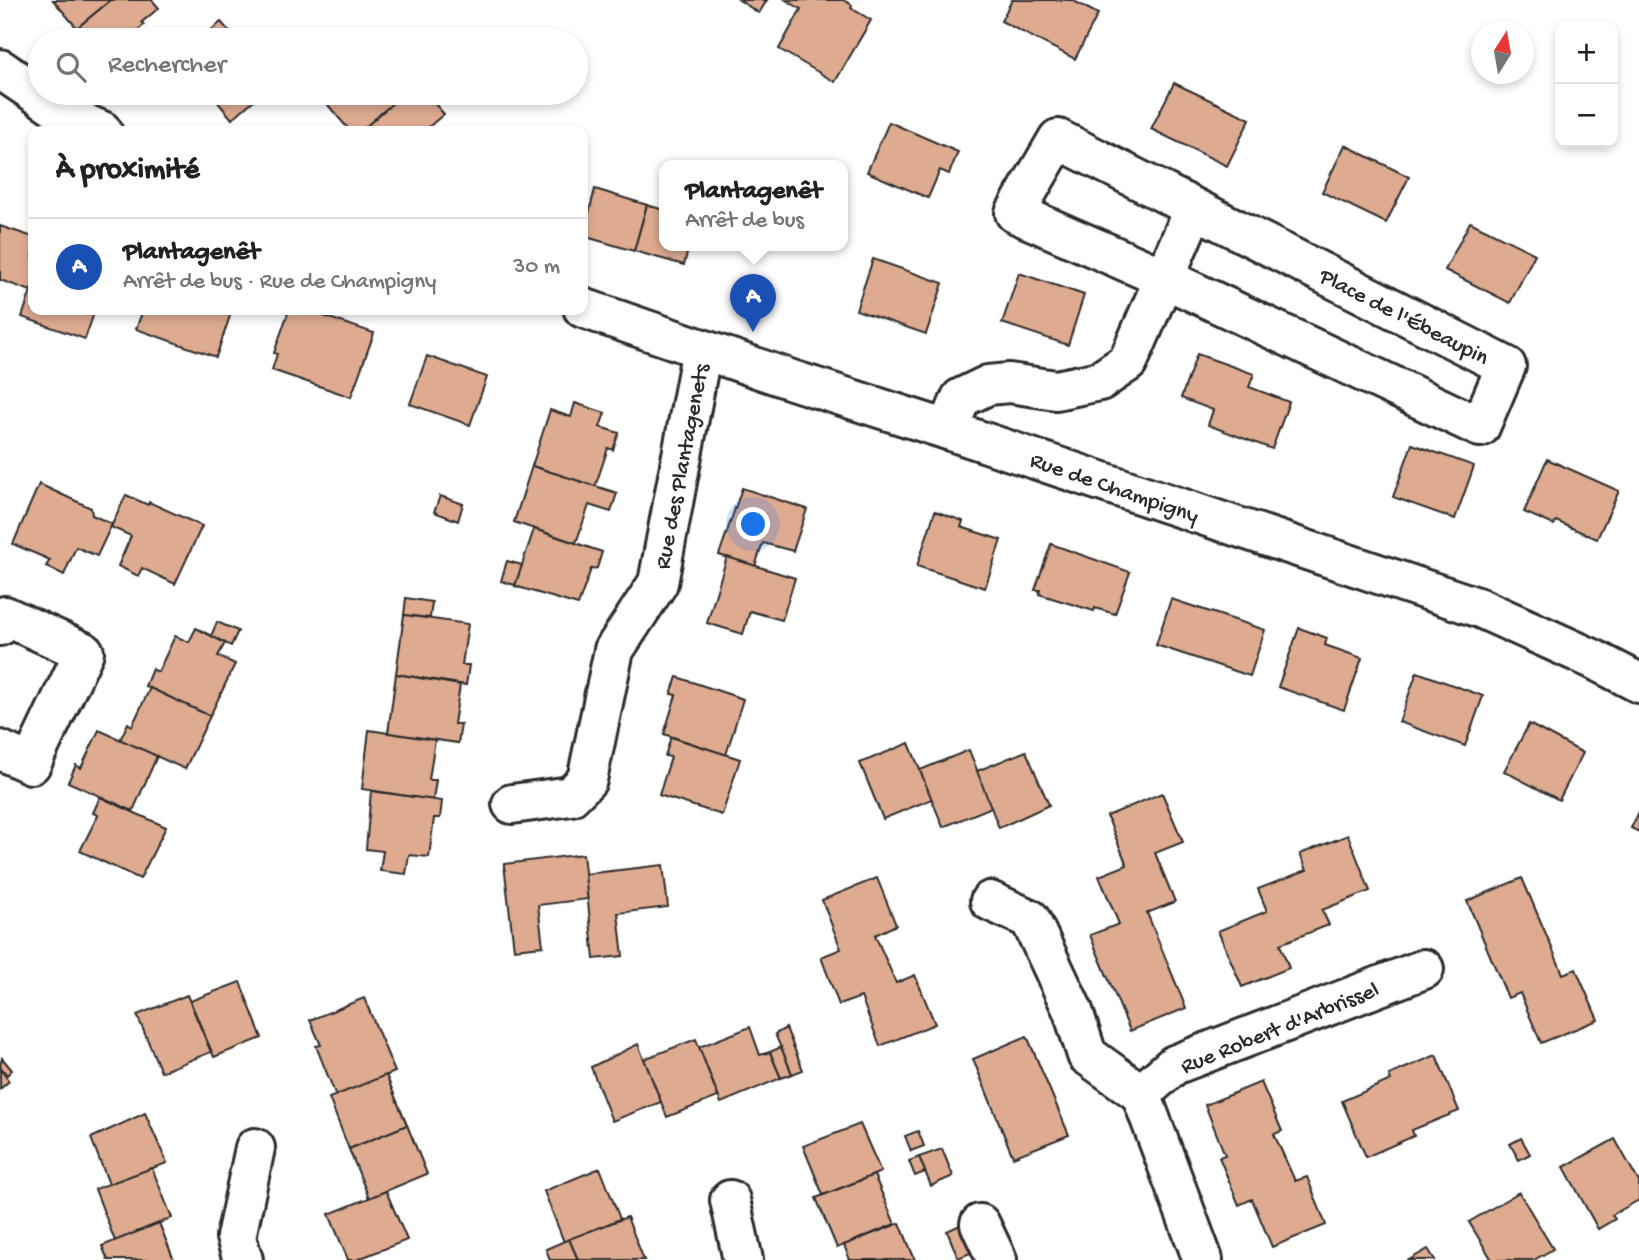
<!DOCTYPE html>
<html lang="fr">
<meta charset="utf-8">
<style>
body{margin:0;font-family:"Gochi Hand",sans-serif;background:#f2f2f2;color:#202124}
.controls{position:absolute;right:21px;top:21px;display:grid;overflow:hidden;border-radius:14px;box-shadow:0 4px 10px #0003}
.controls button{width:63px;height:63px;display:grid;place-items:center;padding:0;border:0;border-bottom:2px solid #e0e0e0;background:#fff;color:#202124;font:35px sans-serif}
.compass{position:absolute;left:1471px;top:21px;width:63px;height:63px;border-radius:50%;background:#fff;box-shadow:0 4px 10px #0003;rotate:11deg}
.you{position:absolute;left:754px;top:525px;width:24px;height:24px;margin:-18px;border:5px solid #fff;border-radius:50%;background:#1a73e8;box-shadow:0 0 0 10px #1a73e833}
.badge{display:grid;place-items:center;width:46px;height:46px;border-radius:50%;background:#b45309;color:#fff;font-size:23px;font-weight:700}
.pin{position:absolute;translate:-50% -58px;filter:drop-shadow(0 2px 4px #0008)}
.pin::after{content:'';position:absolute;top:37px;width:24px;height:21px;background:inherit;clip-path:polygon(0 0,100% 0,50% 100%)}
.popup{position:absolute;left:659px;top:160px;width:189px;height:91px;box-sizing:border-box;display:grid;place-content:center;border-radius:14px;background:#fff;filter:drop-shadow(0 2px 5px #0005);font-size:23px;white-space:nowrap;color:#757577}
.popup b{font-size:26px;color:#202124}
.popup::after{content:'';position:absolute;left:50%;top:100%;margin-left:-14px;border:14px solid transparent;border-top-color:#fff}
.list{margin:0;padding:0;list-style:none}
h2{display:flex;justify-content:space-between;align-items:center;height:91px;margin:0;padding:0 28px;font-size:30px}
h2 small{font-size:23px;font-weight:400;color:#757577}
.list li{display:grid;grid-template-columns:46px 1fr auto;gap:21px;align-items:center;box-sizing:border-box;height:98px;padding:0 28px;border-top:2px solid #e0e0e0}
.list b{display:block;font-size:26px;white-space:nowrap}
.list p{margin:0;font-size:23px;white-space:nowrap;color:#757577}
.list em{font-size:23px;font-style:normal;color:#757577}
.icon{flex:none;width:38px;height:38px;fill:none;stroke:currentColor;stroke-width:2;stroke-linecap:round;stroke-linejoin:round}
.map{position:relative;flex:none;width:1639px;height:1260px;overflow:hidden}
.search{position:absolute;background:#fff;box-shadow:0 4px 10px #0003;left:28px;top:28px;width:560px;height:77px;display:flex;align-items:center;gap:18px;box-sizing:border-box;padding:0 24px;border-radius:38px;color:#757577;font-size:26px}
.panel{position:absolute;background:#fff;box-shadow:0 4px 10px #0003;left:28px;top:126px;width:560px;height:189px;border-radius:14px}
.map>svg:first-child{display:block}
</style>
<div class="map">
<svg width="1639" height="1260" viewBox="0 0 1639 1260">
<rect width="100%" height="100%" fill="#fff"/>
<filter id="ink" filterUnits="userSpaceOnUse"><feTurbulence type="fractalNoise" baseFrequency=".0143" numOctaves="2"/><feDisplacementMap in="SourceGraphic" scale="14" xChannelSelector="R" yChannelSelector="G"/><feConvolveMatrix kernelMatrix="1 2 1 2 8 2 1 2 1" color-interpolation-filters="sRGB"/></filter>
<g filter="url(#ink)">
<g fill="#deab91" stroke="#2b2b2b" stroke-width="2">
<polygon points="53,0 111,0 77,28"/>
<polygon points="111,0 152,0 159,8 142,22 144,25 126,40 87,40 77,28"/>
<polygon points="739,0 767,0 759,13"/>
<polygon points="786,0 843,0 852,5 851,8 871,20 835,82 779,49 801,9"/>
<polygon points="1012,0 1072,0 1098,14 1075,59 1001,21"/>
<polygon points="221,22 237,40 199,40"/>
<polygon points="1174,83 1250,119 1227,166 1151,129"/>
<polygon points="210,93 262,93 232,119"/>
<polygon points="342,93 387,93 395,102 361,131 350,131 328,105"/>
<polygon points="387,93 402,93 403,94 395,102"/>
<polygon points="404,93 425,93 444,114 424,131 361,131"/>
<polygon points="889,122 958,152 949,174 940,170 928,198 867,172"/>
<polygon points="1345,145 1409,177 1386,223 1322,192"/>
<polygon points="595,189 647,205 634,251 583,236"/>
<polygon points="647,205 664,210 664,246 689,246 684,265 634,251"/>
<polygon points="1470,222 1535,254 1510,303 1445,270"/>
<polygon points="0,226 33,237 33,285 31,291 0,280"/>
<polygon points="873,259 943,283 926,334 856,310"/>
<polygon points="1019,273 1084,295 1068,345 1002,323"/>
<polygon points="33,285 33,310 95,310 85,339 22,317"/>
<polygon points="143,310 232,310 216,357 136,329"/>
<polygon points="289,310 306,310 374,333 351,397 272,370 277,354 274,353"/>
<polygon points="1197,354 1254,374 1249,387 1289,402 1272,449 1208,425 1213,410 1181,398"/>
<polygon points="427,356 487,377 470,425 410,404"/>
<polygon points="575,403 605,413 600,427 619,433 613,450 608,448 595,487 532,466 550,410 571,417"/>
<polygon points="1412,444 1474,466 1455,519 1393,497"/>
<polygon points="1547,459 1619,491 1597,539 1556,521 1554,525 1524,512"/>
<polygon points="532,466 617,493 611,512 589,505 576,543 514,522"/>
<polygon points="39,484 91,508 92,515 112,524 97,556 76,547 64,575 46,566 50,560 13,544"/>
<polygon points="742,488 807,509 793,551 763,543 755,566 719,555"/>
<polygon points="126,495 148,505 149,502 202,526 175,584 142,568 138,576 118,566 131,536 111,527"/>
<polygon points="440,496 463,504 458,521 434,512"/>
<polygon points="935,511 963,521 961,527 1001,540 985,588 917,566"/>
<polygon points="534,529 602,552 597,568 591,569 578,605 515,586"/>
<polygon points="1051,544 1130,572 1115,614 1095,608 1094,611 1039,594 1040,590 1035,590"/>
<polygon points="727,557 795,578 782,620 750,611 743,634 707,623"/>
<polygon points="507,561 522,565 515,585 501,581"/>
<polygon points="406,598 432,602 430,618 404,615"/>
<polygon points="1171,599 1265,630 1250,676 1156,645"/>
<polygon points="404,615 468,624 462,665 469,665 466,685 396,674"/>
<polygon points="217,622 238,631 231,646 211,636"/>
<polygon points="196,628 225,643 218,656 235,664 210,716 145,686 152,669 158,672 175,636 189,642"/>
<polygon points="1299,628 1327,638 1325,645 1362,658 1344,710 1278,687"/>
<polygon points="1417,672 1483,696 1465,746 1399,722"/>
<polygon points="396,674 460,685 454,724 461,724 458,743 388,733"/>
<polygon points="677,677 743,699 726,755 664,734 676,695 671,694"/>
<polygon points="150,688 210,716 185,769 120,740 128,723 132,726"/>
<polygon points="1529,724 1583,753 1559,800 1504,771"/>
<polygon points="99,730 157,756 133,811 68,782 76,765 81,768"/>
<polygon points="369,730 435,740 429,780 436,780 433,800 362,789"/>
<polygon points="671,737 740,759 722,815 659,795 671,757 665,756"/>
<polygon points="909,743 932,799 883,819 860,763"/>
<polygon points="969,750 992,807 943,827 920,770"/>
<polygon points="1026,751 1049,805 999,828 977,771"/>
<polygon points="371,791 442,801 440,818 434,818 429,857 409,855 406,874 380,871 383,851 366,849"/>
<polygon points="1162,793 1183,842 1155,853 1175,902 1147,913 1186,1008 1130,1031 1090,935 1119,924 1099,876 1127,865 1107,816"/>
<polygon points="100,797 166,827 140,879 80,851 98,815 93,813"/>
<polygon points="1639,812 1639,832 1631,828"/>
<polygon points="1348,835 1370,891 1322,910 1329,925 1280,944 1289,968 1242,987 1218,931 1267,911 1258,889 1307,870 1300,854"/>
<polygon points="583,854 588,899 538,905 543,946 514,949 504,864"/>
<polygon points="663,865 668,907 618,913 623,956 594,959 585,874"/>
<polygon points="877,878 896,925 875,935 896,983 915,975 935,1024 880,1046 861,997 839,1005 821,957 841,949 822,900"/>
<polygon points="1522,878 1563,974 1576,969 1598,1020 1541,1043 1520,993 1508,998 1467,901"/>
<polygon points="240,982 262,1038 214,1057 190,1001"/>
<polygon points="187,995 211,1052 161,1072 137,1015"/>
<polygon points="364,998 395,1072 336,1096 316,1046 321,1045 310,1020"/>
<polygon points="750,1027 760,1055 770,1052 781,1078 721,1103 699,1047"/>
<polygon points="786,1028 803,1070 792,1074 775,1034"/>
<polygon points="1027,1036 1069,1135 1013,1157 973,1059"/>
<polygon points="696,1039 718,1097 667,1117 644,1059"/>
<polygon points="638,1044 661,1102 612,1121 591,1067"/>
<polygon points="781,1047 792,1074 781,1078 770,1052"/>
<polygon points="1436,1055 1459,1111 1412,1130 1414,1136 1366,1157 1342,1101 1391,1080 1389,1075"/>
<polygon points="2,1058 12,1070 7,1075 0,1066"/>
<polygon points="0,1069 9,1081 0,1089"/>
<polygon points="386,1075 407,1125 349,1149 329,1098"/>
<polygon points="1261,1082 1282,1131 1274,1134 1295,1181 1307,1177 1326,1225 1272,1247 1252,1199 1239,1205 1219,1157 1225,1155 1205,1105"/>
<polygon points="145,1113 167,1163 109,1184 91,1138"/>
<polygon points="860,1124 881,1172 823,1195 803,1146"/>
<polygon points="407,1125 427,1174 369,1198 349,1149"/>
<polygon points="918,1131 924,1146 911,1151 905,1136"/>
<polygon points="1521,1138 1530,1154 1519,1160 1510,1144"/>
<polygon points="1615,1139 1639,1182 1639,1200 1612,1215 1615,1219 1598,1229 1564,1167"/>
<polygon points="942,1149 953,1176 931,1186 919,1157"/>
<polygon points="919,1157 925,1172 915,1176 909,1161"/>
<polygon points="152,1168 172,1218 115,1241 95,1189"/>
<polygon points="600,1168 620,1219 564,1242 544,1191"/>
<polygon points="874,1175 895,1224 837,1248 816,1198"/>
<polygon points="386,1191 407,1240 356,1260 348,1260 329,1214"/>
<polygon points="1519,1192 1553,1249 1534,1260 1492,1260 1469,1222"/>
<polygon points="627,1217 644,1260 578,1260 569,1239"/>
<polygon points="159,1223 174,1260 108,1260 102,1246"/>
<polygon points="900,1223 915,1260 850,1260 844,1245"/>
<polygon points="962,1224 973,1252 958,1258 947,1231"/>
<polygon points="569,1239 578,1260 550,1260 546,1249"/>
<polygon points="1428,1249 1435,1260 1409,1260"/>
</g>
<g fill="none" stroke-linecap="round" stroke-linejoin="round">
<g stroke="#2b2b2b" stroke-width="44">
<g id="minor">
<polygon points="1058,139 1506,366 1480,427 1164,278 1015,213"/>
<polyline points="948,430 961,398 988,385 1009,383 1056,390 1100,381 1128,362 1194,209"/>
<polyline points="0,626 5,616 84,652 31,764 0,750"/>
<polyline points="512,804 571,796 587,780 614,650 658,583 702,349"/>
<polyline points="990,901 1030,919 1073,1011 1087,1055 1141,1094 1203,1260"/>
<polyline points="1141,1094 1174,1065 1424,969"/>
<polyline points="730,1200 743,1260"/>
<polyline points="980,1224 997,1260"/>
<polyline points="243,1260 236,1237 255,1148"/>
</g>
</g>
<g stroke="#2b2b2b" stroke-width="44">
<g id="tertiary">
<polyline points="0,69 74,119 102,131"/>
<polyline points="583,308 792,380 948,430 1480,608 1593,659 1639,683"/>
</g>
</g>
<use href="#minor" stroke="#fff" stroke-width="38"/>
<use href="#tertiary" stroke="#fff" stroke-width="38"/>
</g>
</g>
<g text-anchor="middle" stroke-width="5" stroke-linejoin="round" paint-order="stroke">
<g font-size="23" fill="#2b2b2b" stroke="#fff">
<text transform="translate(1405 315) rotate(27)" y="8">Place de l'Ébeaupin</text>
<text transform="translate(680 466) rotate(-79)" y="8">Rue des Plantagenets</text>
<text transform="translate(1115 486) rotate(19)" y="8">Rue de Champigny</text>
<text transform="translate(1279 1026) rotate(-22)" y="8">Rue Robert d'Arbrissel</text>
</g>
</g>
</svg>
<div class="controls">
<button>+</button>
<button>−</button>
</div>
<svg class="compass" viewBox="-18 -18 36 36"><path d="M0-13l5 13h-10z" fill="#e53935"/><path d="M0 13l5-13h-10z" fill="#757577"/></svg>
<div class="you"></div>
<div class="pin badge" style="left:753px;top:332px;background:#1a4fb4">A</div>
<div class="popup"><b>Plantagenêt</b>Arrêt de bus</div>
<div class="search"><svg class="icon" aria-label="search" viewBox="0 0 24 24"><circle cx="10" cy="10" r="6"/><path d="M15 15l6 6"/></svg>Rechercher</div>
<section class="panel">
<h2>À proximité<small></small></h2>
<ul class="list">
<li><span class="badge" style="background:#1a4fb4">A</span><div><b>Plantagenêt</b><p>Arrêt de bus · Rue de Champigny</p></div><em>30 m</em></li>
</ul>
</section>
</div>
